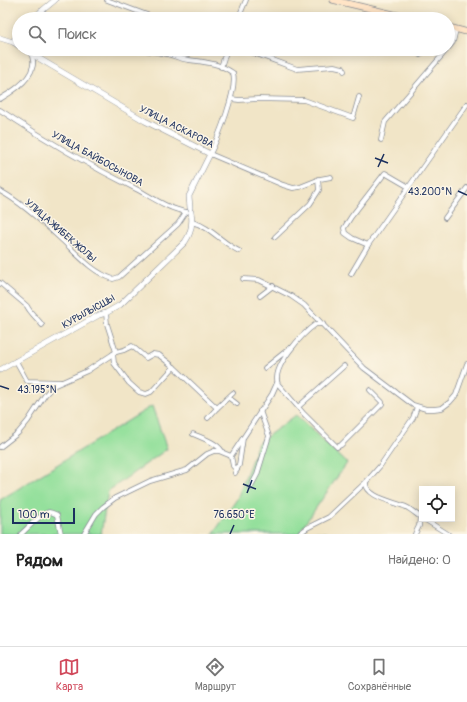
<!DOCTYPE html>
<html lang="ru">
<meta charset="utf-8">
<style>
body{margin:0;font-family:Pangolin,sans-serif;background:#f2f2f2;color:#222}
.controls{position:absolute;right:12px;bottom:12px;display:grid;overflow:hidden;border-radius:0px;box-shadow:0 2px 10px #0003}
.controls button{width:36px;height:36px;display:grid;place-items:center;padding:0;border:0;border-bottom:1px solid #e0e0e0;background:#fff;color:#222;font:20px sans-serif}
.scale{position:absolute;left:12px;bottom:10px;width:63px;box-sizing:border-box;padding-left:4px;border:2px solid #1b2f5e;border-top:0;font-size:11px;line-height:14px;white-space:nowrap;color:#1b2f5e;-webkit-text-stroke:3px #fcf5e5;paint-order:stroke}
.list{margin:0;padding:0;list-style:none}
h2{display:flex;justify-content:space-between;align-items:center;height:52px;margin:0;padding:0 16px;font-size:17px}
h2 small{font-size:13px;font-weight:400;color:#767676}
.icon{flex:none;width:22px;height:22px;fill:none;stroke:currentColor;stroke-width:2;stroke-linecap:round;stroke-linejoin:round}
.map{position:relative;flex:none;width:467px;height:534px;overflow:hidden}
.search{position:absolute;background:#fff;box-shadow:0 2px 10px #0003;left:12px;right:12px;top:12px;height:44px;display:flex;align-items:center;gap:10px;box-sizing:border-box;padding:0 14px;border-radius:22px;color:#767676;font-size:15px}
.sheet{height:112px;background:#fff}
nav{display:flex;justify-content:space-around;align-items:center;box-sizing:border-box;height:56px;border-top:1px solid #e0e0e0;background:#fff;font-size:11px;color:#767676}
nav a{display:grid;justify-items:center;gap:2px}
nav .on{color:#d1495b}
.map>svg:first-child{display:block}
</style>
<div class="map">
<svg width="467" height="534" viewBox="0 0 467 534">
<rect width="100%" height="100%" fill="#fcf5e5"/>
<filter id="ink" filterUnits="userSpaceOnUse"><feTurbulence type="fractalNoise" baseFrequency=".025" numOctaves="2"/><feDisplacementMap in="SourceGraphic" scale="8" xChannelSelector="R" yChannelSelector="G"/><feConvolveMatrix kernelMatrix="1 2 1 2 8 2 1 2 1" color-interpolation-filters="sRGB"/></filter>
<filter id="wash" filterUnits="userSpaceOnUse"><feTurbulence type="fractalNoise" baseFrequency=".012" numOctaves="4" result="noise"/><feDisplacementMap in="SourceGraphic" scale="16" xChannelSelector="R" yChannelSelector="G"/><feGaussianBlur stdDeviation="0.9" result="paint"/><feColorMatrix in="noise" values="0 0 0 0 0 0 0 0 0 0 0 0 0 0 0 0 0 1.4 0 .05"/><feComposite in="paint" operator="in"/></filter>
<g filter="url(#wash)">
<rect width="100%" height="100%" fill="#f1e5c7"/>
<g fill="#94e09c" stroke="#58887d">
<polygon points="152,406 167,449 108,491 101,534 0,534 0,500"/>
<polygon points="296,415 347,463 300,531 347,534 213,534 237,499 258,443"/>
</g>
</g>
<g filter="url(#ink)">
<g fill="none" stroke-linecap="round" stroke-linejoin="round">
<g stroke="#868a92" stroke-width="5.5">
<g id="minor">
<polyline points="107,0 158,19"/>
<polyline points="41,11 49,19"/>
<polyline points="238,19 246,0"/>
<polyline points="376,19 377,11"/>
<path d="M140 49C147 51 154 51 161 53 171 54 179 59 189 60 205 62 219 63 233 73 238 89 218 138 210 154L283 185 293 188 300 187 320 179 331 177"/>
<polyline points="243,49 297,69 334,66 343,68 344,71"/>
<polyline points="386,50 386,49"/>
<polyline points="420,55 426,49"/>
<polyline points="221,67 227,49"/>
<path d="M0 99C14 91 39 75 32 56"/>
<polyline points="231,99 239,100 258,99 304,100 353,118 359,97"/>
<path d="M0 110C45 140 92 167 140 191 154 199 171 210 187 212"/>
<polyline points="381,140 385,122 450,46 453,42 456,29"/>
<path d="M0 191C21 202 45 224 62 240 78 255 92 272 113 279L119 277 178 224 186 212"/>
<polyline points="445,218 467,188"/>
<path d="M192 222C211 227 222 243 239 251"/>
<polyline points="275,237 310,204 319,190 318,179"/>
<polyline points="368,245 352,238 345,233 344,228 351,217 385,173 409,187"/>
<polyline points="351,274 368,245 467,104"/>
<polyline points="243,279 259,280 291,296 304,305 364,368 413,405 426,409 434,409 442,408 450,402 456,395 467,364"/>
<path d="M0 283 27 306C30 313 38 319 42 325"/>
<polyline points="260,296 273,286"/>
<polyline points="106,313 107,324 116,352"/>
<path d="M323 324H316C303 333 271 367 278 384L304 414 337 447 341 445 382 404V402L370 390"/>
<polyline points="113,354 114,363 129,383 139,392 146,394 151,392 174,367"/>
<polyline points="16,361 27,381 61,382"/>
<polyline points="265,368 290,348"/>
<polyline points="229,398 237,404"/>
<polyline points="298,407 344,366"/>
<polyline points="208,418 217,408"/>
<path d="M193 434C202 438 216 442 222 451"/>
<polyline points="0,447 18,433 28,421 45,395 53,386 87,371 116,352 124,350 132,346 146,358 153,354 159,355 174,367 217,408 233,393"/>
<polyline points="231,456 233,466 237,470"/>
<polyline points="235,473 239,465 243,438 272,394 277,383"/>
<path d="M366 482C364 497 396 502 406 507 412 510 417 515 422 518"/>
<polyline points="250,488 257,475 269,436 260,411"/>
<polyline points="424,519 448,534"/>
<path d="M21 534C27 529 41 513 49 512 52 512 55 514 57 515L61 534"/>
<polyline points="84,534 96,514 103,507 115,498 150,481 187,470 207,454 214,451 219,451 231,456 243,438"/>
<polyline points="299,534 307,528 329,517 366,482 380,466 413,418 417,407"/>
<polyline points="415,534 419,526 420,516"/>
</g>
</g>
<g stroke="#868a92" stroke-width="6">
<g id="tertiary">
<polyline points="32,19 55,0"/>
<polyline points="0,38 13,42 19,46"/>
<polyline points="13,42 19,32"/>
<polyline points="23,49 145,121 210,154 189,196 190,208"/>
<path d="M0 370 99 315 106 313 120 305 185 242C192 232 193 223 191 212"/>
</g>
</g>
<g stroke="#868a92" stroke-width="7">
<g id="secondary">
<polyline points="333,0 414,19"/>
<polyline points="448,27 467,32"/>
</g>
</g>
<use href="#minor" stroke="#fff" stroke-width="4"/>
<use href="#tertiary" stroke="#fff" stroke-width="5"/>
<use href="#secondary" stroke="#ffe4c6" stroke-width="5.5"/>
</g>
</g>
<path fill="none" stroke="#1b2f5e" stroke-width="1.5" d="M375 158 388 163M378 167 384 154M458 191 467 195M0 386 9 389M243 484 256 489M247 493 252 480M230 534 234 525"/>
<g text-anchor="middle" stroke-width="3" stroke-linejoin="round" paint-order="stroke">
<g font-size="10" fill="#1b2f5e" stroke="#fcf5e5">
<text transform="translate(177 126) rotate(27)" y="4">УЛИЦА АСКАРОВА</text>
<text transform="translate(98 158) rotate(29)" y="4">УЛИЦА БАЙБОСЫНОВА</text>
<text transform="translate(61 230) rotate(41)" y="4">УЛИЦА ЖИБЕК ЖОЛЫ</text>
<text transform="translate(88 311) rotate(-29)" y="4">КУРЫЛЫСШЫ</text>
</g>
</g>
<g font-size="10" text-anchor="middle" fill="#1b2f5e" stroke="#fcf5e5" stroke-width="3" stroke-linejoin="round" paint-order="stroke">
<text x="430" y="195">43.200°N</text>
<text x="37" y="393">43.195°N</text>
<text x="234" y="518">76.650°E</text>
</g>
</svg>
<div class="controls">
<button><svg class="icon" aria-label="locate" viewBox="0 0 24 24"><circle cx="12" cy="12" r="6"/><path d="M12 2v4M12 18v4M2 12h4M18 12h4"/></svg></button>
</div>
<div class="scale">100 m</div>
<div class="search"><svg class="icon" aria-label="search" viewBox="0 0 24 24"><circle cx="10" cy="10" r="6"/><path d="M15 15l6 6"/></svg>Поиск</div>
</div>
<section class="sheet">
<h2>Рядом<small>Найдено: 0</small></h2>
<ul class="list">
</ul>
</section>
<nav>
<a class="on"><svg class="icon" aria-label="map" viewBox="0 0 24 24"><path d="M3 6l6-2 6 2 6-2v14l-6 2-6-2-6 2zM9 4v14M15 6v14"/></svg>Карта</a>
<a><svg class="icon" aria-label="directions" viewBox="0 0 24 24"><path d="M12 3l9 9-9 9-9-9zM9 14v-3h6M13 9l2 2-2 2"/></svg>Маршрут</a>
<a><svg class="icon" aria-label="saved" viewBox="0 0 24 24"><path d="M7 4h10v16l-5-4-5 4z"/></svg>Сохранённые</a>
</nav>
